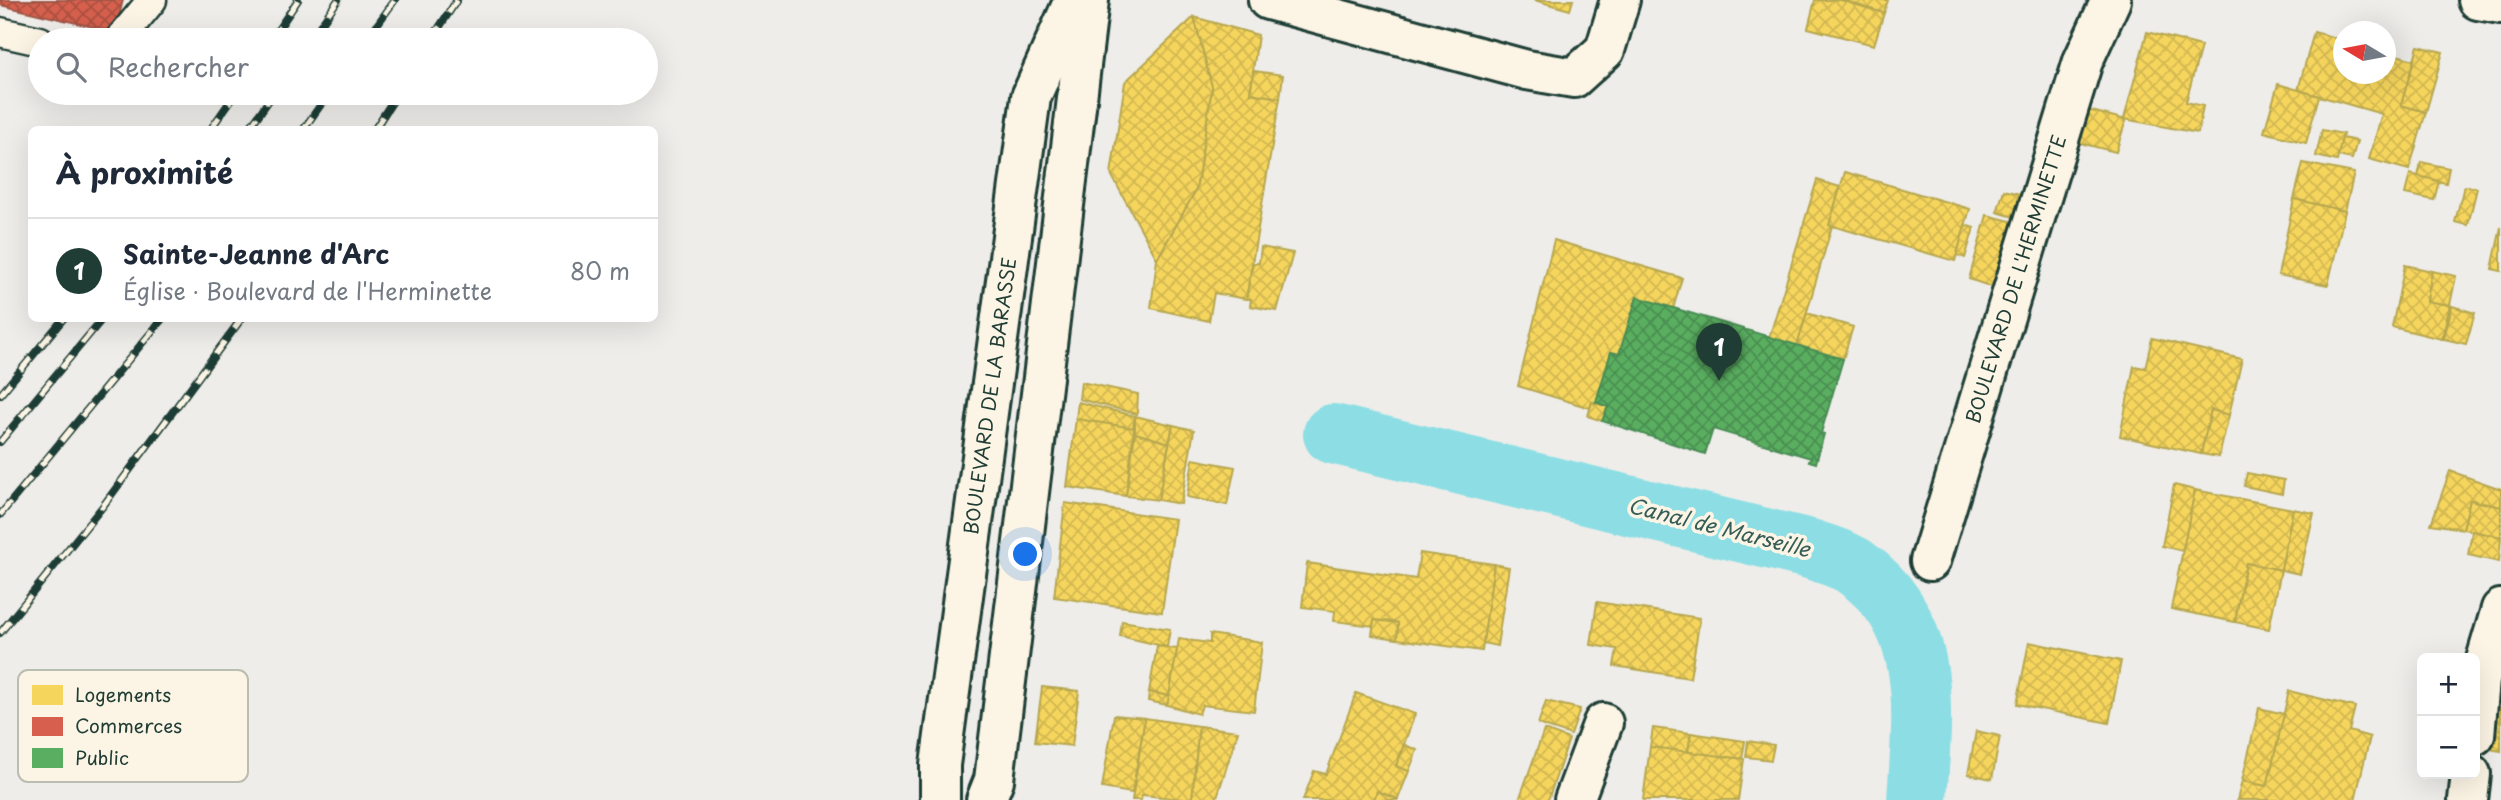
<!DOCTYPE html>
<html lang="fr">
<meta charset="utf-8">
<style>
body{margin:0;font-family:"Playpen Sans",sans-serif;background:#f2f2f3;color:#1f2937}
.controls{position:absolute;right:21px;bottom:21px;display:grid;overflow:hidden;border-radius:10px;box-shadow:0 7px 28px #0002}
.controls button{width:63px;height:63px;display:grid;place-items:center;padding:0;border:0;border-bottom:2px solid #e0e1e3;background:#fff;color:#1f2937;font:35px sans-serif}
.compass{position:absolute;left:2333px;top:21px;width:63px;height:63px;border-radius:50%;background:#fff;box-shadow:0 7px 28px #0002;rotate:280deg}
.you{position:absolute;left:1026px;top:555px;width:24px;height:24px;margin:-18px;border:5px solid #fff;border-radius:50%;background:#1a73e8;box-shadow:0 0 0 10px #1a73e833}
.badge{display:grid;place-items:center;width:46px;height:46px;border-radius:50%;background:#1f3d34;color:#fff;font-size:23px;font-weight:700}
.pin{position:absolute;translate:-50% -58px;filter:drop-shadow(0 2px 4px #0008)}
.pin::after{content:'';position:absolute;top:37px;width:24px;height:21px;background:inherit;clip-path:polygon(0 0,100% 0,50% 100%)}
.list{margin:0;padding:0;list-style:none}
h2{display:flex;justify-content:space-between;align-items:center;height:91px;margin:0;padding:0 28px;font-size:30px}
h2 small{font-size:23px;font-weight:400;color:#747a83}
.list li{display:grid;grid-template-columns:46px 1fr auto;gap:21px;align-items:center;box-sizing:border-box;height:105px;padding:0 28px;border-top:2px solid #e0e1e3}
.list b{display:block;font-size:26px;white-space:nowrap}
.list p{margin:0;font-size:23px;white-space:nowrap;color:#747a83}
.list em{font-size:23px;font-style:normal;color:#747a83}
.icon{flex:none;width:38px;height:38px;fill:none;stroke:currentColor;stroke-width:2;stroke-linecap:round;stroke-linejoin:round}
.map{position:relative;flex:none;width:2501px;height:800px;overflow:hidden}
.search{position:absolute;background:#fff;box-shadow:0 7px 28px #0002;left:28px;top:28px;width:630px;height:77px;display:flex;align-items:center;gap:18px;box-sizing:border-box;padding:0 24px;border-radius:38px;color:#747a83;font-size:26px}
.panel{position:absolute;background:#fff;box-shadow:0 7px 28px #0002;left:28px;top:126px;width:630px;height:196px;border-radius:10px}
.map>svg:first-child{display:block}
</style>
<div class="map">
<svg width="2501" height="800" viewBox="0 0 2501 800">
<defs>
<pattern id="homes-cross-hatch" width="8" height="8" patternUnits="userSpaceOnUse" patternTransform="scale(1.75)"><rect width="8" height="8" fill="#f6d55c"/><path d="M0 0l8 8M0 8l8-8" fill="none" stroke="#d2b851"/></pattern>
<pattern id="shops-cross-hatch" width="8" height="8" patternUnits="userSpaceOnUse" patternTransform="scale(1.75)"><rect width="8" height="8" fill="#d6604d"/><path d="M0 0l8 8M0 8l8-8" fill="none" stroke="#ad5041"/></pattern>
<pattern id="public-cross-hatch" width="8" height="8" patternUnits="userSpaceOnUse" patternTransform="scale(1.75)"><rect width="8" height="8" fill="#5aae61"/><path d="M0 0l8 8M0 8l8-8" fill="none" stroke="#4a8f51"/></pattern>
</defs>
<rect width="100%" height="100%" fill="#efedea"/>
<filter id="ink" filterUnits="userSpaceOnUse"><feTurbulence type="fractalNoise" baseFrequency=".0143" numOctaves="2"/><feDisplacementMap in="SourceGraphic" scale="14" xChannelSelector="R" yChannelSelector="G"/><feConvolveMatrix kernelMatrix="1 2 1 2 8 2 1 2 1" color-interpolation-filters="sRGB"/></filter>
<g filter="url(#ink)">
<g fill="url(#homes-cross-hatch)" stroke="#b6a750" stroke-width="2">
<polygon points="1534,0 1573,0 1570,10"/>
<polygon points="1815,0 1841,0 1884,13 1874,45 1808,28"/>
<polygon points="1841,0 1888,0 1884,13"/>
<polygon points="1194,17 1258,35 1250,93 1280,98 1246,299 1214,293 1209,321 1151,308 1157,259 1196,190 1212,87"/>
<polygon points="1194,17 1212,87 1196,190 1157,259 1111,174 1125,82"/>
<polygon points="2147,32 2201,46 2186,102 2203,106 2198,133 2124,119"/>
<polygon points="2314,32 2344,40 2344,74 2386,74 2386,52 2414,60 2401,105 2426,112 2409,170 2369,159 2382,114 2298,90"/>
<polygon points="2418,46 2443,52 2426,112 2401,105"/>
<polygon points="1254,71 1283,75 1280,98 1250,93"/>
<polygon points="2278,84 2319,96 2306,143 2264,132"/>
<polygon points="2084,109 2126,120 2116,152 2076,142"/>
<polygon points="2322,130 2343,134 2337,161 2316,156"/>
<polygon points="2342,138 2357,141 2352,159 2338,156"/>
<polygon points="2421,162 2449,168 2446,183 2418,177"/>
<polygon points="2303,163 2354,173 2345,211 2294,199"/>
<polygon points="1845,172 1970,209 1955,261 1829,225"/>
<polygon points="2410,174 2439,181 2434,200 2405,194"/>
<polygon points="1817,180 1840,187 1829,225 1832,226 1797,346 1769,338"/>
<polygon points="2464,186 2477,188 2468,225 2455,222"/>
<polygon points="2004,190 2020,194 2014,217 1997,212"/>
<polygon points="2294,199 2345,211 2328,285 2278,275"/>
<polygon points="1987,215 2022,224 2004,291 1969,279"/>
<polygon points="1965,225 1974,228 1965,258 1957,255"/>
<polygon points="2501,227 2501,271 2492,269"/>
<polygon points="1554,240 1682,278 1673,309 1637,297 1619,354 1611,352 1596,402 1592,402 1590,408 1518,386"/>
<polygon points="1261,247 1293,253 1277,311 1250,306 1251,299 1246,299 1253,263 1259,263"/>
<polygon points="2405,265 2432,271 2427,301 2450,305 2442,339 2392,327"/>
<polygon points="2432,271 2456,276 2450,305 2427,301"/>
<polygon points="2450,305 2452,306 2444,339 2442,339"/>
<polygon points="2452,306 2475,313 2466,344 2444,339"/>
<polygon points="1807,313 1853,327 1843,359 1797,346"/>
<polygon points="2152,338 2242,359 2229,415 2211,410 2201,454 2120,436 2134,366 2145,368"/>
<polygon points="1081,382 1138,394 1137,414 1079,399"/>
<polygon points="1078,402 1135,416 1133,428 1076,419"/>
<polygon points="1592,402 1608,407 1602,421 1588,416"/>
<polygon points="2211,410 2229,415 2219,457 2201,454"/>
<polygon points="1135,416 1173,425 1169,443 1135,433"/>
<polygon points="1076,419 1134,428 1126,496 1067,487"/>
<polygon points="1173,425 1194,430 1181,504 1158,500"/>
<polygon points="1135,433 1169,443 1158,500 1126,496"/>
<polygon points="1193,459 1235,467 1227,505 1187,497"/>
<polygon points="2450,471 2501,489 2501,507 2470,500 2463,529 2431,524"/>
<polygon points="2247,473 2284,480 2282,494 2244,486"/>
<polygon points="2174,485 2195,490 2183,551 2162,546"/>
<polygon points="2195,490 2293,509 2281,570 2246,563 2235,622 2171,609"/>
<polygon points="2470,500 2501,507 2501,537 2463,529"/>
<polygon points="1065,503 1175,519 1162,612 1054,597"/>
<polygon points="2293,509 2314,513 2300,574 2281,570"/>
<polygon points="2472,531 2501,537 2499,562 2468,555"/>
<polygon points="1420,553 1494,564 1482,651 1397,639 1398,623 1374,620 1373,626 1334,621 1335,611 1302,607 1307,563 1416,579"/>
<polygon points="2246,563 2281,570 2269,629 2235,622"/>
<polygon points="1494,564 1509,567 1497,646 1483,643"/>
<polygon points="1597,602 1700,618 1690,678 1614,666 1617,649 1591,645"/>
<polygon points="1374,620 1398,623 1397,639 1372,635"/>
<polygon points="1122,621 1170,629 1167,647 1120,636"/>
<polygon points="1210,634 1262,642 1254,711 1202,705 1199,714 1167,705 1179,639 1210,643"/>
<polygon points="2029,642 2121,661 2109,723 2017,704"/>
<polygon points="1157,646 1177,649 1169,696 1149,692"/>
<polygon points="1042,687 1079,691 1072,746 1035,742"/>
<polygon points="2289,691 2355,707 2349,731 2370,737 2355,800 2237,800 2242,781 2267,786"/>
<polygon points="1149,692 1169,696 1167,705 1148,701"/>
<polygon points="1356,693 1415,714 1396,766 1409,771 1398,799 1377,791 1374,800 1303,800 1314,771 1326,774"/>
<polygon points="1546,701 1580,709 1571,735 1538,724"/>
<polygon points="2494,706 2501,708 2501,751 2489,749"/>
<polygon points="2259,708 2284,714 2267,786 2242,781"/>
<polygon points="1114,715 1145,718 1132,793 1102,788"/>
<polygon points="1145,718 1199,726 1192,800 1142,795 1141,800 1132,800"/>
<polygon points="1199,726 1238,731 1216,800 1192,800"/>
<polygon points="1653,728 1691,733 1688,752 1650,747"/>
<polygon points="1544,730 1569,739 1548,800 1519,800"/>
<polygon points="1976,731 2000,736 1992,779 1968,774"/>
<polygon points="1691,733 1745,741 1742,759 1688,752"/>
<polygon points="1748,741 1774,745 1771,760 1746,757"/>
<polygon points="1405,745 1417,750 1409,771 1396,766"/>
<polygon points="1650,747 1744,759 1738,800 1643,800"/>
<polygon points="1377,791 1398,799 1398,800 1374,800"/>
</g>
<polygon fill="url(#shops-cross-hatch)" stroke="#9f5646" stroke-width="2" points="0,0 123,0 115,32 0,5"/>
<polygon fill="url(#public-cross-hatch)" stroke="#488c54" stroke-width="2" points="1637,297 1843,359 1821,433 1824,434 1816,463 1809,461 1811,458 1713,429 1705,454 1602,421 1608,407 1596,402 1611,352 1619,354"/>
<g fill="none" stroke-linecap="round" stroke-linejoin="round">
<path stroke="#8ddee4" stroke-width="60" d="M1333 434 1810 549C1824 554 1843 559 1855 567 1936 623 1922 715 1917 800"/>
<g stroke="#1f3d34" stroke-width="33">
<g id="lane">
<polyline points="0,32 40,41"/>
<polyline points="119,40 152,0"/>
</g>
</g>
<g stroke="#1f3d34" stroke-width="44">
<g id="street">
<polyline points="1268,0 1527,70 1574,78 1605,50 1620,0"/>
<polyline points="2478,0 2501,4"/>
<polyline points="1930,561 2083,61 2111,0"/>
<polyline points="2475,735 2480,680 2501,609"/>
<polyline points="1574,800 1603,723"/>
<polyline points="2468,800 2471,774"/>
</g>
</g>
<g stroke="#1f3d34" stroke-width="44">
<g id="secondary">
<polyline points="940,800 940,765 1031,97 1074,0"/>
<polyline points="986,800 994,780 1089,0"/>
</g>
</g>
<use href="#lane" stroke="#fcf5e5" stroke-width="28"/>
<use href="#street" stroke="#fcf5e5" stroke-width="38"/>
<use href="#secondary" stroke="#fcf5e5" stroke-width="38"/>
<g stroke="#1f3d34" stroke-width="8">
<g id="rail">
<polyline points="271,40 298,0"/>
<polyline points="310,40 338,0"/>
<polyline points="366,40 395,0"/>
<polyline points="431,40 457,0"/>
<polyline points="210,130 236,93"/>
<polyline points="248,130 274,93"/>
<polyline points="303,130 329,93"/>
<polyline points="374,130 398,93"/>
<polyline points="0,395 64,318"/>
<polyline points="0,442 103,318"/>
<polyline points="0,515 163,318"/>
<polyline points="0,633 103,506 242,318"/>
</g>
</g>
<use href="#rail" stroke="#fcf5e5" stroke-width="5" stroke-dasharray="16" stroke-linecap="butt"/>
</g>
</g>
<g text-anchor="middle" stroke-width="7" stroke-linejoin="round" paint-order="stroke">
<g font-size="19" fill="#1f3d34" stroke="#fcf5e5">
<text transform="translate(2016 279) rotate(-73)" y="7">BOULEVARD DE L'HERMINETTE</text>
<text transform="translate(990 396) rotate(-82)" y="7">BOULEVARD DE LA BARASSE</text>
</g>
<g font-size="21" font-style="italic" fill="#355d57" stroke="#fcf5e5">
<text transform="translate(1719 528) rotate(14)" y="7">Canal de Marseille</text>
</g>
</g>
<rect x="18" y="670" width="230" height="112" rx="10" fill="#fcf5e5" stroke="#babeb0" stroke-width="2"/>
<rect x="32" y="685" width="31" height="20" fill="#f6d55c"/>
<rect x="32" y="717" width="31" height="19" fill="#d6604d"/>
<rect x="32" y="748" width="31" height="20" fill="#5aae61"/>
<g font-size="19" fill="#1f3d34">
<text x="75" y="702">Logements</text>
<text x="75" y="733">Commerces</text>
<text x="75" y="765">Public</text>
</g>
</svg>
<div class="controls">
<button>+</button>
<button>−</button>
</div>
<svg class="compass" viewBox="-18 -18 36 36"><path d="M0-13l5 13h-10z" fill="#e53935"/><path d="M0 13l5-13h-10z" fill="#747a83"/></svg>
<div class="you"></div>
<div class="pin badge" style="left:1719px;top:381px">1</div>
<div class="search"><svg class="icon" aria-label="search" viewBox="0 0 24 24"><circle cx="10" cy="10" r="6"/><path d="M15 15l6 6"/></svg>Rechercher</div>
<section class="panel">
<h2>À proximité<small></small></h2>
<ul class="list">
<li><span class="badge">1</span><div><b>Sainte-Jeanne d'Arc</b><p>Église · Boulevard de l'Herminette</p></div><em>80 m</em></li>
</ul>
</section>
</div>
